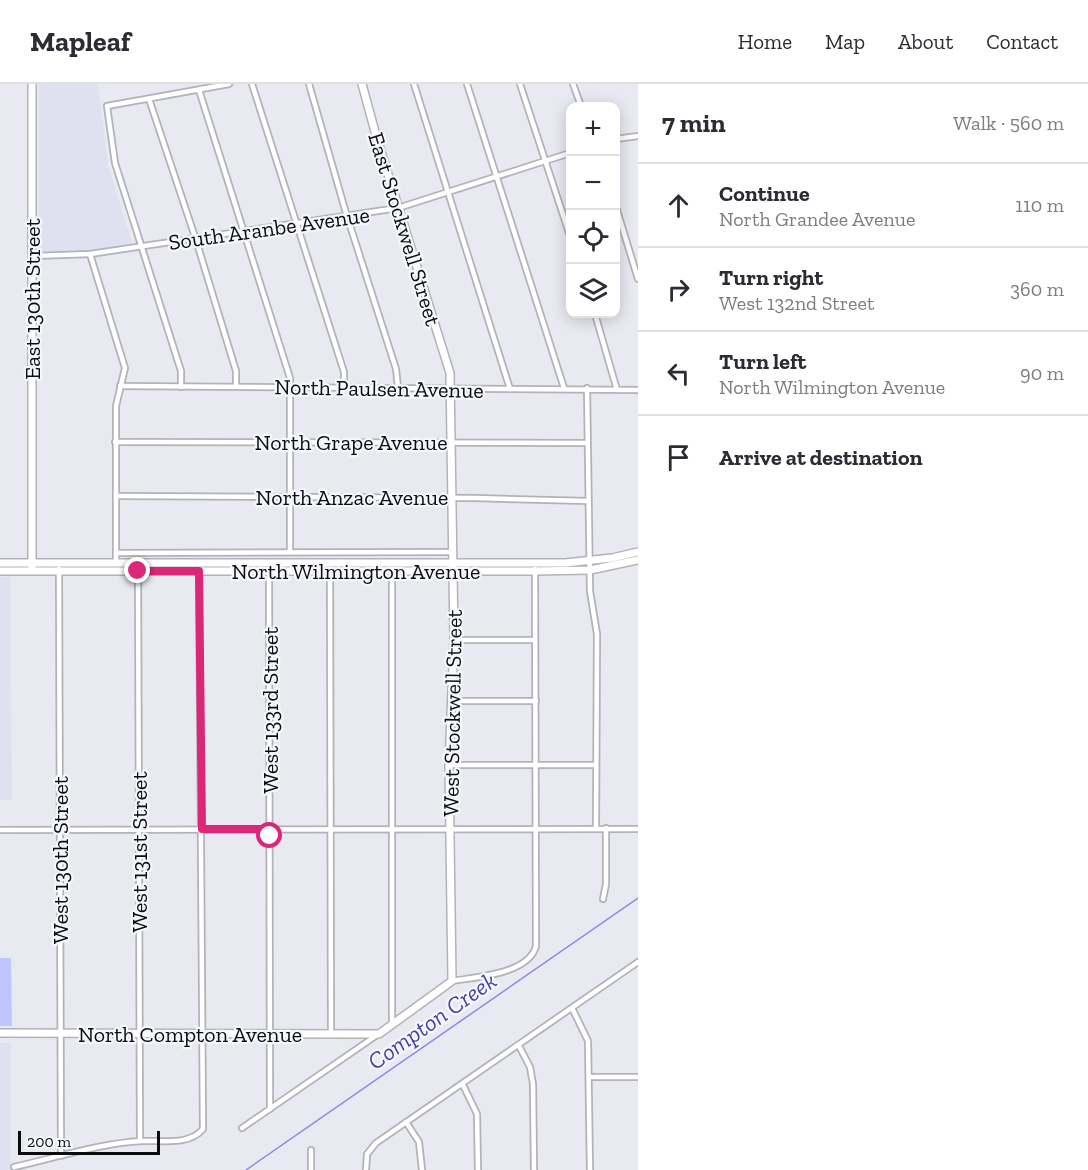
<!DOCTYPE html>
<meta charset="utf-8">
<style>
body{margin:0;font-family:"Zilla Slab",serif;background:#f2f2f3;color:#2b2b33}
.controls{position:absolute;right:18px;top:18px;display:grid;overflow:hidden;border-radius:12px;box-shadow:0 3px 15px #0003}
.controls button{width:54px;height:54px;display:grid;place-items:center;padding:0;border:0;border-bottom:2px solid #e1e1e2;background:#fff;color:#2b2b33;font:30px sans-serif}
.scale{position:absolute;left:18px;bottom:15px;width:142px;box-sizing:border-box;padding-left:6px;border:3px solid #0b0c0e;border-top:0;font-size:16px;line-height:21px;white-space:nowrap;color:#0b0c0e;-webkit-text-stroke:4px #f6f7fe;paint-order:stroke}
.stop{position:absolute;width:18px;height:18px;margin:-14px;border:4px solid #db2777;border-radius:50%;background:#fff}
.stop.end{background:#db2777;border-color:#fff;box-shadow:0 2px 6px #0008}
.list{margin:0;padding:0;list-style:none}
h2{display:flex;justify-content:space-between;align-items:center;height:78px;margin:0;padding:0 24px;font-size:26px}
h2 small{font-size:20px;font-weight:400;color:#7c7c81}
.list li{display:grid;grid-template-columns:39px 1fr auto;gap:18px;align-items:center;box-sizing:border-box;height:84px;padding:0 24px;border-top:2px solid #e1e1e2}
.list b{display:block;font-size:22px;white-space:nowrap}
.list p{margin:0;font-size:20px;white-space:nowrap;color:#7c7c81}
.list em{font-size:20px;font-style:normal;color:#7c7c81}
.icon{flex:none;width:33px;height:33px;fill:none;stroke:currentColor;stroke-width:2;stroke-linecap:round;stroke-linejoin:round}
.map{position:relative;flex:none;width:638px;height:1086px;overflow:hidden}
header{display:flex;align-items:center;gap:36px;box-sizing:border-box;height:84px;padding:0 30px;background:#fff;border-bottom:2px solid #e1e1e2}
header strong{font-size:28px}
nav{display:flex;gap:33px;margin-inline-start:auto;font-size:21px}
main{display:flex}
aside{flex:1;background:#fff}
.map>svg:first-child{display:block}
</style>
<header>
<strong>Mapleaf</strong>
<nav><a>Home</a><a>Map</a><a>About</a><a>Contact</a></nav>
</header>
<main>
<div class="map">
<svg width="638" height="1086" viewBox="0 0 638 1086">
<rect width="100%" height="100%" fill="#e9eaf1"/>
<g fill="#dfe1f0">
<polygon points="39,0 98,0 108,81 132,159 81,168 39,167"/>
<polygon points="0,493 10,493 12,716 0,716"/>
<polygon points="0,959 11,959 10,1086 0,1086"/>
</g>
<polygon fill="#bfc5ff" points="0,874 11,874 12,942 0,942"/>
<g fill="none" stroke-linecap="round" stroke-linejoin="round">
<polyline stroke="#868ce3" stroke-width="1.5" points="246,1086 638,814"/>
<g stroke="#b2b3ba" stroke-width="8">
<g id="street">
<polyline points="252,0 344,288 344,303"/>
<polyline points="309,0 346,129 396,285 398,304"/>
<polyline points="414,0 510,305"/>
<polyline points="467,0 564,304"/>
<polyline points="520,0 570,152"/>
<polyline points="573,0 581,22"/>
<polyline points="199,6 290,294 290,468"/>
<polyline points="149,15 196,156 236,287 236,302"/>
<polyline points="616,55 638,52"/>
<polyline points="616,123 638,195"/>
<polyline points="90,170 125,284 116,322 116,479"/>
<polyline points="32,172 90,170 398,124 570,69"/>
<polyline points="595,230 617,306"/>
<polyline points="120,302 638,306"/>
<polyline points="181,303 181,287 115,79 107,22 229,0"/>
<polyline points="587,304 590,507 597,550 596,744"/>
<polyline points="115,358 587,359"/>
<polyline points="116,412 475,414 588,417"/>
<polyline points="116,469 452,468"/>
<polyline points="59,485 61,1072"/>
<polyline points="138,485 140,1057"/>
<polyline points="269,485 270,1025"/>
<polyline points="330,485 331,950"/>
<polyline points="392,485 392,940"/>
<polyline points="454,556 535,556"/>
<polyline points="453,617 536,617"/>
<polyline points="449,681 596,681"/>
<polyline points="0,746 638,745"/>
<polyline points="603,815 606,800 606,744"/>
<path d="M452 897C476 893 529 890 536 862L535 485"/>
<polyline points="572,924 588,957 590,1086"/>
<polyline points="519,962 530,983 533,1000 534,1086"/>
<polyline points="589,993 638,993"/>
<polyline points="463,1001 477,1030 478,1086"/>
<polyline points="406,1038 419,1058 422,1086"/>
<polyline points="242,1044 377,951"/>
<path d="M14 1083C54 1074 101 1059 142 1057 162 1056 189 1062 203 1045L199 485"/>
<polyline points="311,1086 311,1066"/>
<polyline points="366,1086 367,1070 376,1059 638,878"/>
</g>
</g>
<g stroke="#b2b3ba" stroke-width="10">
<g id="secondary">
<polyline points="0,479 565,479 612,474 638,468"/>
<polyline points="32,483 32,0"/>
<polyline points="0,487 535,487 590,486 638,476"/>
<polyline points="0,949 379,950 452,897 449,681 454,556 450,289 377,55 362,0"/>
</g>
</g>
<use href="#street" stroke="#fff" stroke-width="4.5"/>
<use href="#secondary" stroke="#fff" stroke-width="7"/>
</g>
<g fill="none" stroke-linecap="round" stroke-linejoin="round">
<polyline stroke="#db2777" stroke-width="8" points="138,487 199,487 202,745 270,745 270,752"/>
</g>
<g text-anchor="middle" stroke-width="4.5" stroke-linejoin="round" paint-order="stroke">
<g font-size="22" fill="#0b0c0e" stroke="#f6f7fe">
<text transform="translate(269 144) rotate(-8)" y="8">South Aranbe Avenue</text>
<text transform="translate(405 145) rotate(73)" y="8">East Stockwell Street</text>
<text transform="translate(32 215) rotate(-90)" y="8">East 130th Street</text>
<text transform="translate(379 304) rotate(1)" y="8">North Paulsen Avenue</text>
<text x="351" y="366">North Grape Avenue</text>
<text x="352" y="421">North Anzac Avenue</text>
<text x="356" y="495">North Wilmington Avenue</text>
<text transform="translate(270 626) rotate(-90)" y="8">West 133rd Street</text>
<text transform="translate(452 629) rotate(-89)" y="8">West Stockwell Street</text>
<text transform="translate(139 768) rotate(-90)" y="8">West 131st Street</text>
<text transform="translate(60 776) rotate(-90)" y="8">West 130th Street</text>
<text x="190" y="958">North Compton Avenue</text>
</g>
<g font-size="24" font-style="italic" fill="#433fa5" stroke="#f6f7fe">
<text transform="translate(432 937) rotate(-35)" y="8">Compton Creek</text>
</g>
</g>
</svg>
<div class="controls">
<button>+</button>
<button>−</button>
<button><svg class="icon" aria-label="locate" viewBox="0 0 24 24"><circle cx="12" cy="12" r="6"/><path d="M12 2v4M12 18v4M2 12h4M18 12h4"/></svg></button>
<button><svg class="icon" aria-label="layers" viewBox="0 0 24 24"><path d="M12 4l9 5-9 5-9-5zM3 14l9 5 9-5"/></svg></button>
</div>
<div class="scale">200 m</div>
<div class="stop" style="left:270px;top:752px"></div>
<div class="stop end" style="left:138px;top:487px"></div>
</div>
<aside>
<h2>7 min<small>Walk · 560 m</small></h2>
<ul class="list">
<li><svg class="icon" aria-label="ahead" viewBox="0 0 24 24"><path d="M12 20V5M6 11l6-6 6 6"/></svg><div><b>Continue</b><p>North Grandee Avenue</p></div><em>110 m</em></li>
<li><svg class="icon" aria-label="right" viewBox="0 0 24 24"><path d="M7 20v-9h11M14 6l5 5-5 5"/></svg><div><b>Turn right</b><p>West 132nd Street</p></div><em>360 m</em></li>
<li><svg class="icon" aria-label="left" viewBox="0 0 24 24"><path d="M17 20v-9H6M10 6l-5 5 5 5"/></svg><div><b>Turn left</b><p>North Wilmington Avenue</p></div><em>90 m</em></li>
<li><svg class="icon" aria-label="arrive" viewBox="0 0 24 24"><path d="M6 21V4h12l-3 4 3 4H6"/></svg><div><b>Arrive at destination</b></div></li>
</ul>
</aside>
</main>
